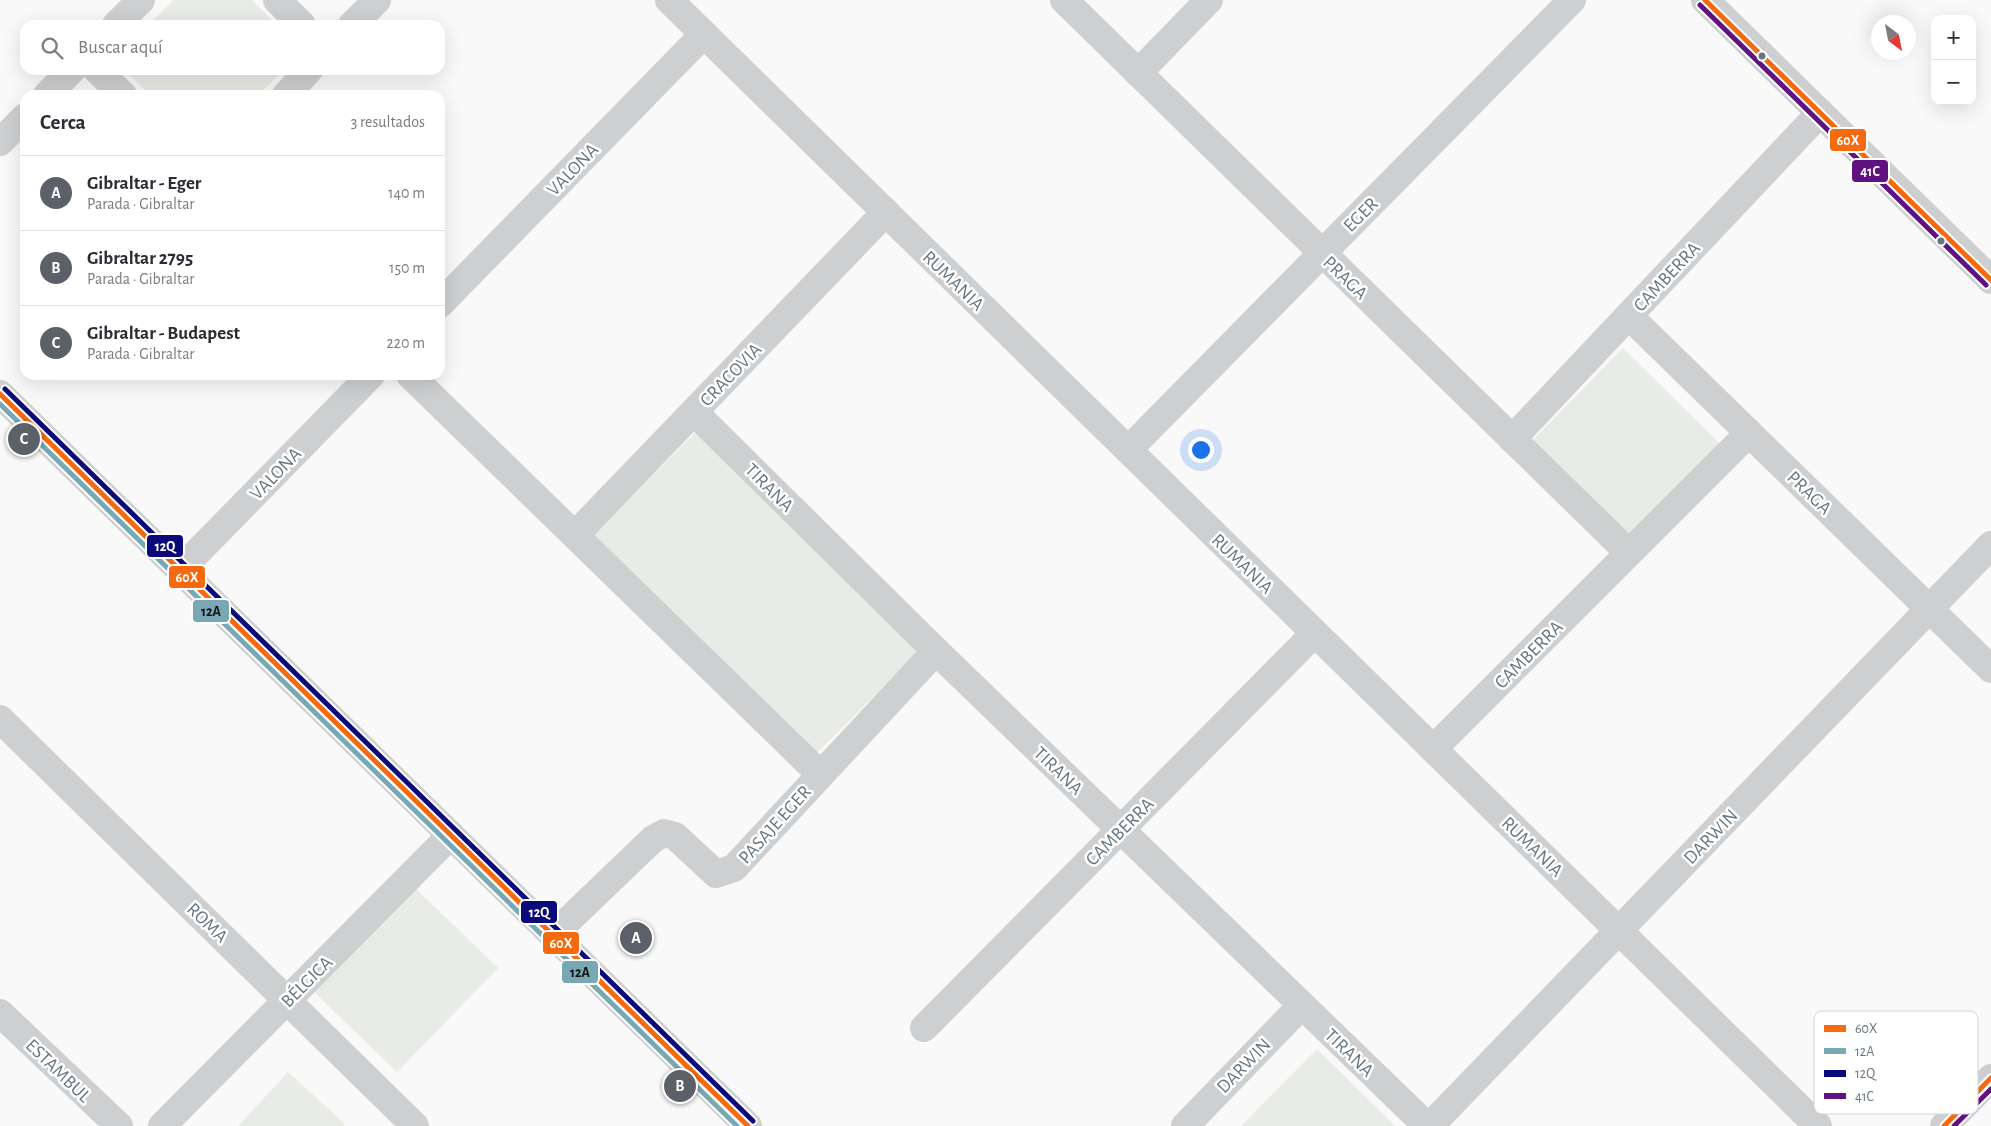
<!DOCTYPE html>
<html lang="es">
<meta charset="utf-8">
<style>
body{margin:0;font-family:"Alegreya Sans",sans-serif;background:#f2f2f3;color:#2b2b33}
.controls{position:absolute;right:15px;top:15px;display:grid;overflow:hidden;border-radius:10px;box-shadow:0 5px 20px #0002}
.controls button{width:45px;height:45px;display:grid;place-items:center;padding:0;border:0;border-bottom:1px solid #e1e1e2;background:#fff;color:#2b2b33;font:25px sans-serif}
.compass{position:absolute;left:1871px;top:15px;width:45px;height:45px;border-radius:50%;background:#fff;box-shadow:0 5px 20px #0002;rotate:148deg}
.you{position:absolute;left:1200px;top:449px;width:18px;height:18px;margin:-12px;border:4px solid #fff;border-radius:50%;background:#1a73e8;box-shadow:0 0 0 8px #1a73e833}
.badge{display:grid;place-items:center;width:32px;height:32px;border-radius:50%;background:#5c6169;color:#fff;font-size:16px;font-weight:700}
.pin{position:absolute;translate:-50% -50%;border:2px solid #fff;box-shadow:0 1px 5px #0006}
.list{margin:0;padding:0;list-style:none}
h2{display:flex;justify-content:space-between;align-items:center;height:65px;margin:0;padding:0 20px;font-size:21px}
h2 small{font-size:16px;font-weight:400;color:#7c7c81}
.list li{display:grid;grid-template-columns:32px 1fr auto;gap:15px;align-items:center;box-sizing:border-box;height:75px;padding:0 20px;border-top:1px solid #e1e1e2}
.list b{display:block;font-size:19px;white-space:nowrap}
.list p{margin:0;font-size:16px;white-space:nowrap;color:#7c7c81}
.list em{font-size:16px;font-style:normal;color:#7c7c81}
.icon{flex:none;width:28px;height:28px;fill:none;stroke:currentColor;stroke-width:2;stroke-linecap:round;stroke-linejoin:round}
.map{position:relative;flex:none;width:1991px;height:1126px;overflow:hidden}
.search{position:absolute;background:#fff;box-shadow:0 5px 20px #0002;left:20px;top:20px;width:425px;height:55px;display:flex;align-items:center;gap:12px;box-sizing:border-box;padding:0 18px;border-radius:15px;color:#7c7c81;font-size:19px}
.panel{position:absolute;background:#fff;box-shadow:0 5px 20px #0002;left:20px;top:90px;width:425px;height:290px;border-radius:15px}
.map>svg:first-child{display:block}
</style>
<div class="map">
<svg width="1991" height="1126" viewBox="0 0 1991 1126">
<rect width="100%" height="100%" fill="#f9f9f9"/>
<g fill="#e8ebe6">
<polygon points="174,0 252,0 277,25 148,25"/>
<polygon points="125,70 284,70 258,95 150,95"/>
<polygon points="1623,348 1727,451 1636,542 1533,440"/>
<polygon points="696,432 918,652 814,756 592,536"/>
<polygon points="412,885 498,968 397,1072 311,989"/>
<polygon points="1317,1049 1395,1126 1241,1126"/>
<polygon points="288,1072 345,1124 343,1126 238,1126"/>
</g>
<g fill="none" stroke-linecap="round" stroke-linejoin="round">
<g stroke="#cecfd0" stroke-width="28">
<polyline points="277,0 302,25"/>
<polyline points="669,0 1818,1126"/>
<polyline points="1064,0 1629,553"/>
<polyline points="1705,0 1991,280"/>
<polyline points="116,25 141,0"/>
<polyline points="352,25 377,0"/>
<polyline points="97,70 123,95"/>
<polyline points="1138,73 1209,0"/>
<polyline points="47,95 72,70"/>
<polyline points="286,95 309,70"/>
<polyline points="0,142 25,117"/>
<polyline points="440,304 704,34"/>
<polyline points="1629,316 1991,669"/>
<polyline points="410,375 820,774"/>
<polyline points="0,394 748,1126"/>
<polyline points="694,412 936,651 1427,1126"/>
<polyline points="1512,439 1820,113"/>
<polyline points="1128,450 1572,0"/>
<polyline points="575,535 886,212"/>
<polyline points="180,570 371,375"/>
<polyline points="0,719 415,1126"/>
<polyline points="1433,749 1749,433"/>
<polyline points="553,935 653,839 664,833 675,836 716,874 734,868 936,651"/>
<polyline points="0,1013 119,1126"/>
<polyline points="924,1028 1315,633"/>
<polyline points="162,1126 451,835"/>
<polyline points="1185,1126 1302,1005"/>
<polyline points="1430,1126 1991,545"/>
</g>
<polyline stroke="#cecfd0" stroke-width="28" points="1944,1126 1991,1078"/>
<g stroke="#fff" stroke-width="9">
<g id="bus-1">
<polyline points="1705,0 1991,280"/>
<polyline points="0,394 748,1126"/>
<polyline points="1944,1126 1991,1078"/>
</g>
</g>
<g stroke="#fff" stroke-width="9">
<polyline id="bus-2" points="0,404 737,1126"/>
</g>
<g stroke="#fff" stroke-width="9">
<polyline id="bus-3" points="5,389 753,1121"/>
</g>
<g stroke="#fff" stroke-width="9">
<g id="bus-4">
<polyline points="1700,5 1986,285"/>
<polyline points="1954,1126 1991,1089"/>
</g>
</g>
<use href="#bus-1" stroke="#f56a0f" stroke-width="5"/>
<use href="#bus-2" stroke="#79a8b5" stroke-width="5"/>
<use href="#bus-3" stroke="#0a0a7a" stroke-width="5"/>
<use href="#bus-4" stroke="#5f1280" stroke-width="5"/>
</g>
<g fill="#657683" stroke="#fff" stroke-width="2">
<circle cx="1762" cy="56" r="4.5"/>
<circle cx="1941" cy="241" r="4.5"/>
</g>
<g text-anchor="middle" stroke-width="5" stroke-linejoin="round" paint-order="stroke">
<g font-size="19" fill="#657683" stroke="#fff">
<text transform="translate(572 169) rotate(-46)" y="7">VALONA</text>
<text transform="translate(1360 214) rotate(-45)" y="7">EGER</text>
<text transform="translate(1666 276) rotate(-47)" y="7">CAMBERRA</text>
<text transform="translate(1346 277) rotate(44)" y="7">PRAGA</text>
<text transform="translate(954 280) rotate(44)" y="7">RUMANIA</text>
<text transform="translate(730 374) rotate(-46)" y="7">CRACOVIA</text>
<text transform="translate(275 473) rotate(-46)" y="7">VALONA</text>
<text transform="translate(770 487) rotate(45)" y="7">TIRANA</text>
<text transform="translate(1810 492) rotate(44)" y="7">PRAGA</text>
<text transform="translate(1243 563) rotate(44)" y="7">RUMANIA</text>
<text transform="translate(1528 654) rotate(-45)" y="7">CAMBERRA</text>
<text transform="translate(1059 770) rotate(44)" y="7">TIRANA</text>
<text transform="translate(774 824) rotate(-48)" y="7">PASAJE EGER</text>
<text transform="translate(1119 831) rotate(-45)" y="7">CAMBERRA</text>
<text transform="translate(1710 836) rotate(-46)" y="7">DARWIN</text>
<text transform="translate(1533 846) rotate(44)" y="7">RUMANIA</text>
<text transform="translate(208 922) rotate(44)" y="7">ROMA</text>
<text transform="translate(306 981) rotate(-45)" y="7">BÉLGICA</text>
<text transform="translate(1350 1052) rotate(44)" y="7">TIRANA</text>
<text transform="translate(1243 1065) rotate(-46)" y="7">DARWIN</text>
<text transform="translate(59 1070) rotate(44)" y="7">ESTAMBUL</text>
</g>
</g>
<rect x="1814" y="1011" width="164" height="103" rx="8" fill="#fff" stroke="#d1d6da" stroke-width="1"/>
<rect x="1824" y="1025" width="22" height="7" fill="#f56a0f"/>
<rect x="1824" y="1048" width="22" height="6" fill="#79a8b5"/>
<rect x="1824" y="1070" width="22" height="7" fill="#0a0a7a"/>
<rect x="1824" y="1093" width="22" height="6" fill="#5f1280"/>
<g font-size="14" fill="#657683">
<text x="1855" y="1033">60X</text>
<text x="1855" y="1056">12A</text>
<text x="1855" y="1078">12Q</text>
<text x="1855" y="1101">41C</text>
</g>
<g stroke="#fff" stroke-width="2">
<rect x="1829" y="128" width="38" height="24" rx="5" fill="#f56a0f"/>
<rect x="1851" y="159" width="38" height="24" rx="5" fill="#5f1280"/>
<rect x="146" y="534" width="38" height="24" rx="5" fill="#0a0a7a"/>
<rect x="168" y="565" width="38" height="24" rx="5" fill="#f56a0f"/>
<rect x="192" y="599" width="38" height="24" rx="5" fill="#79a8b5"/>
<rect x="520" y="900" width="38" height="24" rx="5" fill="#0a0a7a"/>
<rect x="542" y="931" width="38" height="24" rx="5" fill="#f56a0f"/>
<rect x="561" y="960" width="38" height="24" rx="5" fill="#79a8b5"/>
</g>
<g font-size="14" text-anchor="middle" font-weight="bold" fill="#fff">
<text x="1848" y="145">60X</text>
<text x="1870" y="176">41C</text>
<text x="165" y="551">12Q</text>
<text x="187" y="582">60X</text>
<text x="539" y="917">12Q</text>
<text x="561" y="948">60X</text>
</g>
<g font-size="14" text-anchor="middle" font-weight="bold" fill="#111">
<text x="211" y="616">12A</text>
<text x="580" y="977">12A</text>
</g>
</svg>
<div class="controls">
<button>+</button>
<button>−</button>
</div>
<svg class="compass" viewBox="-18 -18 36 36"><path d="M0-13l5 13h-10z" fill="#e53935"/><path d="M0 13l5-13h-10z" fill="#7c7c81"/></svg>
<div class="you"></div>
<div class="pin badge" style="left:636px;top:938px">A</div>
<div class="pin badge" style="left:680px;top:1086px">B</div>
<div class="pin badge" style="left:24px;top:439px">C</div>
<div class="search"><svg class="icon" aria-label="search" viewBox="0 0 24 24"><circle cx="10" cy="10" r="6"/><path d="M15 15l6 6"/></svg>Buscar aquí</div>
<section class="panel">
<h2>Cerca<small>3 resultados</small></h2>
<ul class="list">
<li><span class="badge">A</span><div><b>Gibraltar - Eger</b><p>Parada · Gibraltar</p></div><em>140 m</em></li>
<li><span class="badge">B</span><div><b>Gibraltar 2795</b><p>Parada · Gibraltar</p></div><em>150 m</em></li>
<li><span class="badge">C</span><div><b>Gibraltar - Budapest</b><p>Parada · Gibraltar</p></div><em>220 m</em></li>
</ul>
</section>
</div>
